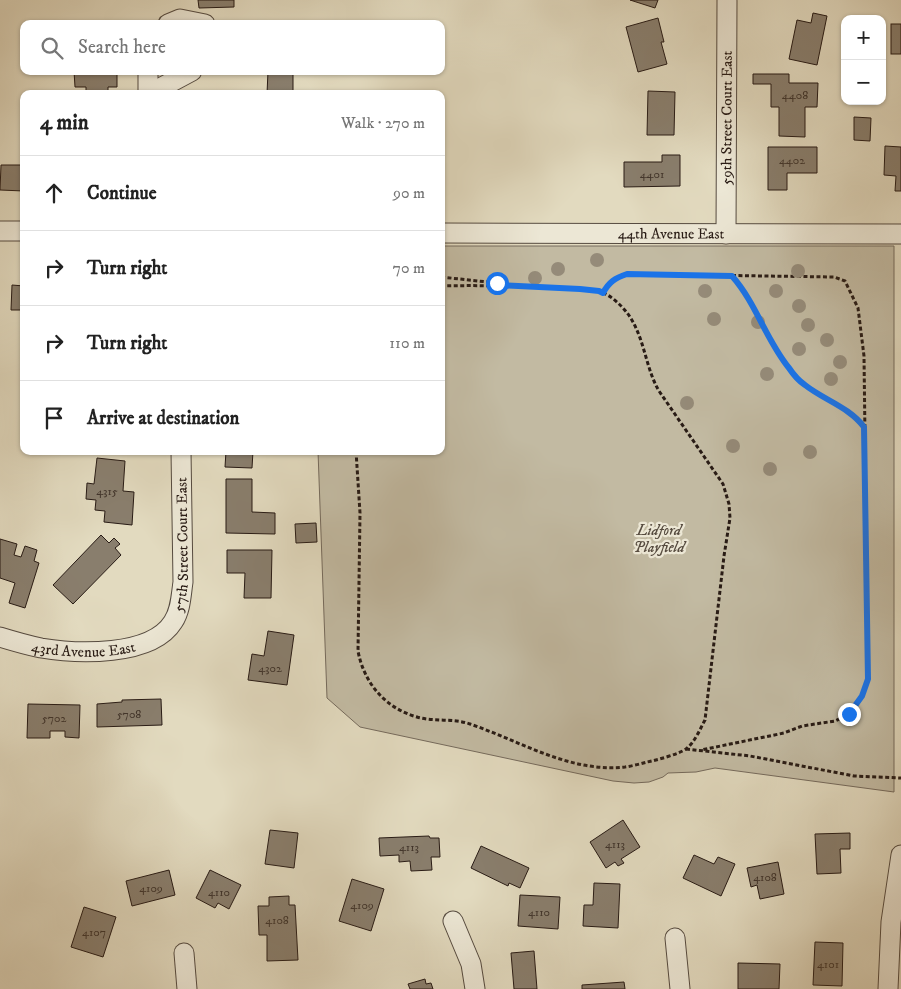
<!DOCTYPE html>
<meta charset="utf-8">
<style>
body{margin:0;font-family:"IM FELL DW Pica",serif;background:#f6f6f6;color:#222}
.controls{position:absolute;right:15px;top:15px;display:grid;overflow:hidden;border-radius:10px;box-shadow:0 1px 4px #0004}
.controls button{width:45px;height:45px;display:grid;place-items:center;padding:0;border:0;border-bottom:1px solid #e0e0e0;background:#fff;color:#222;font:25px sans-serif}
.stop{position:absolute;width:15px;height:15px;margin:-11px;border:4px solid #1a73e8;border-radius:50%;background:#fff}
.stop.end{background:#1a73e8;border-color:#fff;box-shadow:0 1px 5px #0008}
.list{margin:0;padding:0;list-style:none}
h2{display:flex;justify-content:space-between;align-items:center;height:65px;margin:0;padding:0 20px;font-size:21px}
h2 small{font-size:16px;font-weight:400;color:#767676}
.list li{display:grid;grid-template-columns:32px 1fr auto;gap:15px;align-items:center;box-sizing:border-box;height:75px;padding:0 20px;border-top:1px solid #e0e0e0}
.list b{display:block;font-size:19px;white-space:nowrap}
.list em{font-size:16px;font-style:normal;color:#767676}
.icon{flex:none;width:28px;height:28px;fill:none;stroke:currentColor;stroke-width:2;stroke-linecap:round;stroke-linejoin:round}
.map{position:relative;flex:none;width:901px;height:989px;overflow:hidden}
.search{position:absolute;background:#fff;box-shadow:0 1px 4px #0004;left:20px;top:20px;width:425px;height:55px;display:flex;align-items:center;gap:12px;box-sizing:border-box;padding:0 18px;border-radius:10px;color:#767676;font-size:19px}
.panel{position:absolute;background:#fff;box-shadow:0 1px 4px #0004;left:20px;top:90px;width:425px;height:365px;border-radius:10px}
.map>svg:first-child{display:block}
</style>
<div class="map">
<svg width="901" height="989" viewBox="0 0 901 989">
<rect width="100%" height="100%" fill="#e2dabf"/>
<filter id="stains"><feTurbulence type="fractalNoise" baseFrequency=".004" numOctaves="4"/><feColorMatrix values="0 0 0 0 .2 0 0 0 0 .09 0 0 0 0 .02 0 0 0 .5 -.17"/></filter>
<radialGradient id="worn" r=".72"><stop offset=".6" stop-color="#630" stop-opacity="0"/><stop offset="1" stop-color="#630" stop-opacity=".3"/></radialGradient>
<polygon fill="#c2baa2" stroke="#756a5c" points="441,246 894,246 894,792 715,768 696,772 668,773 663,777 649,782 634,783 613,781 360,727 327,698 318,451 441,451"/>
<g fill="#897e6d" stroke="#281b15">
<polygon points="198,0 234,0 234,7 199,8"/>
<polygon points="630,0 658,0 655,8"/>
<polygon points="813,13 827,16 817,65 789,59 797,20 811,23"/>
<polygon points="658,18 664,42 661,42 667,64 638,72 626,27"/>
<rect x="891" y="24" width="10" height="30"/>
<polygon points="74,71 117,71 117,87 108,87 108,94 86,94 86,87 75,87"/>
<polygon points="268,71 293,71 293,94 267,94"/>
<polygon points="753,74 789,74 789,83 818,83 817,107 805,107 805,137 779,136 779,107 771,107 771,84 753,84"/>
<polygon points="648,91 675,92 674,135 647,135"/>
<polygon points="854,117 871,118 870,141 854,140"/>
<polygon points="885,146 901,147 901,191 895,191 896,176 884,175"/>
<polygon points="768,147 817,147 817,173 787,173 787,190 768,190"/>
<polygon points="662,155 680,155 680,186 624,187 624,162 662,162"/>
<polygon points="1,165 24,165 24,191 0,190"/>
<polygon points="12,285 24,286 24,310 11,310"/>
<polygon points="226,451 253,451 252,468 225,467"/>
<polygon points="97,458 125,461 123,491 134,492 132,525 104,522 105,511 95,510 96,500 86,499 87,483 94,484"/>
<polygon points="226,479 252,479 252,512 275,513 275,534 226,533"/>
<polygon points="316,523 317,542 296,543 295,524"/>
<polygon points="101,535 109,543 114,538 120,544 115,548 121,555 73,604 53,585"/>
<polygon points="0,539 17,544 14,555 21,557 25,546 37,550 34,561 39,563 25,608 9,603 15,583 0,578"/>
<polygon points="227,550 272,550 271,598 244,598 245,573 227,573"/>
<polygon points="268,631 294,635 287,685 248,680 252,654 264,656"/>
<polygon points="161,699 162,725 97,727 97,704 122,702 122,700"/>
<polygon points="28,704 80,705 79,738 65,737 65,731 50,731 50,738 27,738"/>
<polygon points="623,820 640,847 621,859 624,863 618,866 615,862 606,868 590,842"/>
<polygon points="270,830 298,833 294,868 265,864"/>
<polygon points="850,833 850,849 840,849 841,873 817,874 815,834"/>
<polygon points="429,836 430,838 439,838 440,857 431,857 432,870 411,871 410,861 399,862 399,855 380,856 379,838"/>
<polygon points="481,846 529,868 520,888 509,883 508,886 471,868"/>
<polygon points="694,855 714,864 718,857 735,864 721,896 683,878"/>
<polygon points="778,862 784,894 760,899 757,885 751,887 747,868"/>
<polygon points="169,870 175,895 132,906 126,881"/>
<polygon points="210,870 241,885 229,909 218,903 215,908 196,898"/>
<polygon points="352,879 384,889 371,931 339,921"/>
<polygon points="594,883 620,884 618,928 583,926 584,905 593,905"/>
<polygon points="520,895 560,897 558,929 518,926"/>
<polygon points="289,896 289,905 295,905 298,960 267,961 267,935 259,935 258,906 269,906 269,897"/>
<polygon points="84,907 116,917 103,957 71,947"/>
<polygon points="815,942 843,943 842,986 813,985"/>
<polygon points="534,951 537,989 514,989 511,953"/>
<polygon points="738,963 780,964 779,989 738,989"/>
<polygon points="425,979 426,984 431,983 433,989 410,989 408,984"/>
<polygon points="624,982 625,989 582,989 582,985"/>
</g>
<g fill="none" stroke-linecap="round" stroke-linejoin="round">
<g stroke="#564b40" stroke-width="21">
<g id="minor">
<polyline points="168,24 180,19 205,24"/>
<polyline points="148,94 148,71"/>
<polyline points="149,94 192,71"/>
<polyline points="0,231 24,231"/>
<path id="s1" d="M441 233 901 234"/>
<path id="s2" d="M726 234 727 1"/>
<path id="s3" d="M0 637C13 641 27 645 41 648 77 654 151 657 173 622 181 610 181 595 183 582L181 451"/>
<polyline points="453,921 471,964 475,989"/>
<polyline points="675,938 680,989"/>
<polyline points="184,953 187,989"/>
<polyline points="888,989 891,922 901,855"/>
</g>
</g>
<g stroke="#281b15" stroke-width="3" stroke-dasharray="4 2.5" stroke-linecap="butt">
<polyline points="441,277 497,283 497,285"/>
<path d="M733 277C757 304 766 340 789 368 793 374 799 381 805 385 824 400 848 407 864 426"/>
<path d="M603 293C609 282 615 278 627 274L834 277 845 281 858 308 864 356 868 679 862 696 849 714 835 721 802 726 784 733 701 750"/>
<path d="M356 451 360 513 358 651C364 683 385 708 417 717 434 722 453 718 470 724 520 741 570 773 625 767 632 766 640 764 647 762 657 760 679 754 686 749 695 742 700 729 705 720L724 556 730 518 729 504 723 484 659 391C645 367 645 338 628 314 621 305 610 294 598 291 584 288 567 289 552 288 515 286 478 285 441 286"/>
<polyline points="686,749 750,756 854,776 901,778"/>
</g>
<use href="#minor" stroke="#ece7d5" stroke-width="19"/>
</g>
<g fill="#958b79">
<circle cx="597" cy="260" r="7"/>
<circle cx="558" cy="269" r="7"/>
<circle cx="798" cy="271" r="7"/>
<circle cx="535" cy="278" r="7"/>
<circle cx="705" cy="291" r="7"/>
<circle cx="776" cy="291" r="7"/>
<circle cx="799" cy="306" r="7"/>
<circle cx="714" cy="319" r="7"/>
<circle cx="758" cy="322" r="7"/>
<circle cx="808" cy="325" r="7"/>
<circle cx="827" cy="340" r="7"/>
<circle cx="799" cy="349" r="7"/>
<circle cx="840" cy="362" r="7"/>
<circle cx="767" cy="374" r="7"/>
<circle cx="831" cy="379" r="7"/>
<circle cx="687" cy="403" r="7"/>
<circle cx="733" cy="446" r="7"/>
<circle cx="810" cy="452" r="7"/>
<circle cx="770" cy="469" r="7"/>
</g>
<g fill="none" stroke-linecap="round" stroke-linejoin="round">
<path stroke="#1a73e8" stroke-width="6" d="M497 283V285L580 289 599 291 603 293C609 282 615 278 627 274L732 276C756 303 766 340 789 368 793 374 799 381 805 385 824 400 849 407 864 427L868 679 862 696 849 714"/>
</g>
<g text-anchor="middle" stroke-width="4.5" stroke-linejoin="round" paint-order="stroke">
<g font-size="12" fill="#40342b">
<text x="795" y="99">4408</text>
<text x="792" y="164">4402</text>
<text x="652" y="178">4401</text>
<text x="107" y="495">4315</text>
<text x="270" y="672">4302</text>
<text x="129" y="718">5708</text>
<text x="54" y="722">5702</text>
<text x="615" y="848">4113</text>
<text x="409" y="851">4113</text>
<text x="765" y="881">4108</text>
<text x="151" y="892">4109</text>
<text x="219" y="896">4110</text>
<text x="362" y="909">4109</text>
<text x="539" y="916">4110</text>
<text x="277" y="924">4108</text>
<text x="94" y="936">4107</text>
<text x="828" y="968">4101</text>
</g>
<g font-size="15" fill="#281b15" stroke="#ece7d5">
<text dy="5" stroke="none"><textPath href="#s2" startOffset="116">59th Street Court East</textPath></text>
<text dy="5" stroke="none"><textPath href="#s1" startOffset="230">44th Avenue East</textPath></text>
<text dy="5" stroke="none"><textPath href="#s3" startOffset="262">57th Street Court East</textPath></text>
<text dy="5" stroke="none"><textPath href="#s3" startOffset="85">43rd Avenue East</textPath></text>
</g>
<g font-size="15" font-style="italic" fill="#564b3f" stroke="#ece7d5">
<text x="659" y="535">Lidford<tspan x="659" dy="17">Playfield</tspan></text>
</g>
</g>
<rect width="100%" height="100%" filter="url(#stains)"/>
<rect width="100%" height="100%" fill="url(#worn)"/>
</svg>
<div class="controls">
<button>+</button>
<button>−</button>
</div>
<div class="stop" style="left:497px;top:283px"></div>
<div class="stop end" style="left:849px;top:714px"></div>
<div class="search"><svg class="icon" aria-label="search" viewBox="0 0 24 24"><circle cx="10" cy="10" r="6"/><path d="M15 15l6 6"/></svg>Search here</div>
<section class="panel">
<h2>4 min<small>Walk · 270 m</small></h2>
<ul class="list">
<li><svg class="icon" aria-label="ahead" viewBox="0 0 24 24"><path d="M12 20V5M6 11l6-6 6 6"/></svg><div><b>Continue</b></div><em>90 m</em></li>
<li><svg class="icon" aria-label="right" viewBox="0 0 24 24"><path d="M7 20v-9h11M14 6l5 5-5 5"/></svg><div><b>Turn right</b></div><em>70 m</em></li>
<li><svg class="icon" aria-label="right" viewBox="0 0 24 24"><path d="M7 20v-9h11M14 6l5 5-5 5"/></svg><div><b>Turn right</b></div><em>110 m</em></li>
<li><svg class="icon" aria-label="arrive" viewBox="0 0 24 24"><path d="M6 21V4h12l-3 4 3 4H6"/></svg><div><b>Arrive at destination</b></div></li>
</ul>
</section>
</div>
